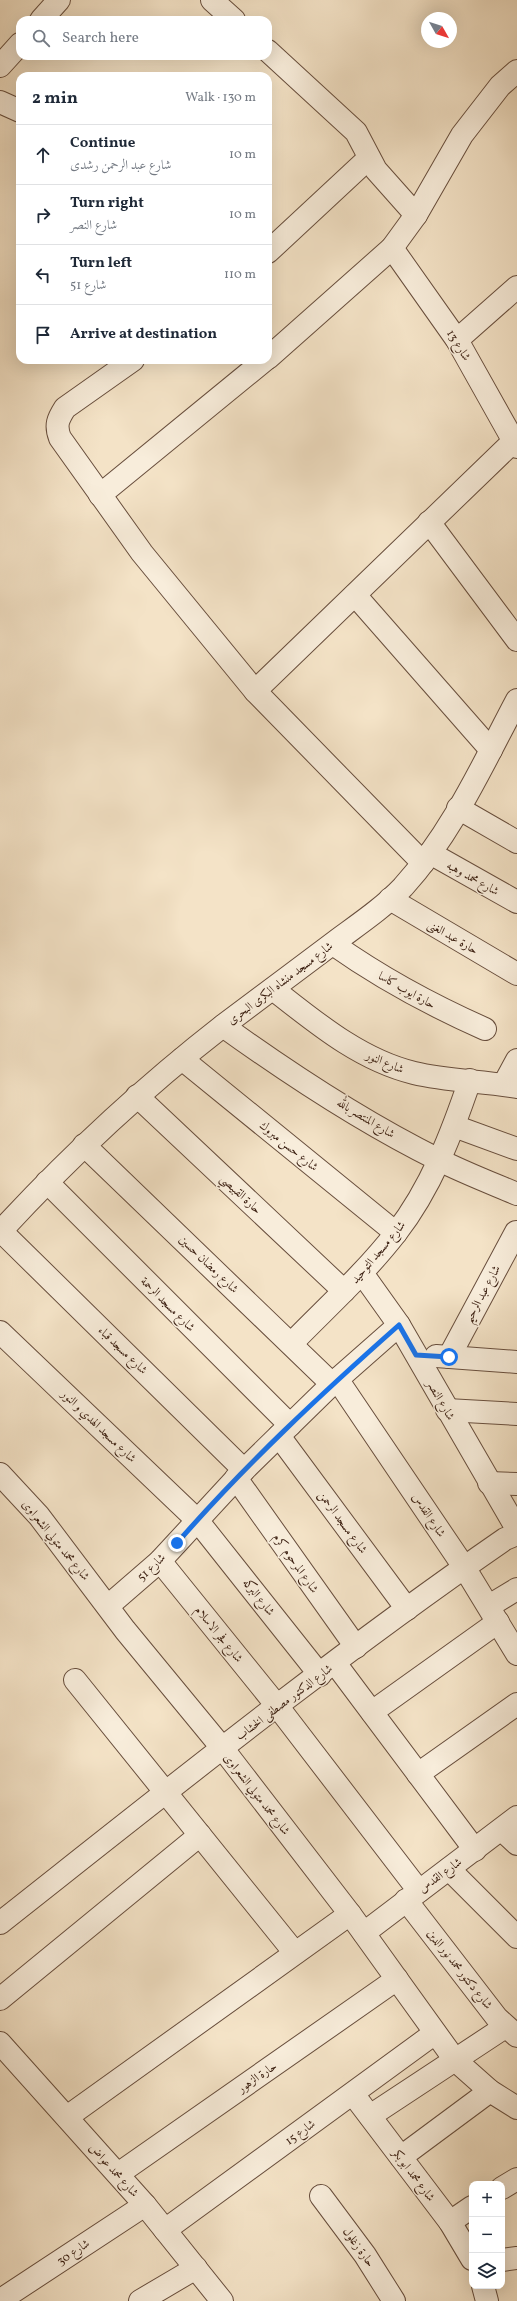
<!DOCTYPE html>
<meta charset="utf-8">
<style>
body{margin:0;font-family:Vollkorn,Amiri,serif;background:#f2f2f3;color:#1f2937}
.controls{position:absolute;right:12px;bottom:12px;display:grid;overflow:hidden;border-radius:8px;box-shadow:0 4px 16px #0002}
.controls button{width:36px;height:36px;display:grid;place-items:center;padding:0;border:0;border-bottom:1px solid #e0e1e3;background:#fff;color:#1f2937;font:20px sans-serif}
.compass{position:absolute;left:421px;top:12px;width:36px;height:36px;border-radius:50%;background:#fff;box-shadow:0 4px 16px #0002;rotate:129deg}
.stop{position:absolute;width:12px;height:12px;margin:-9px;border:3px solid #1a73e8;border-radius:50%;background:#fff}
.stop.end{background:#1a73e8;border-color:#fff;box-shadow:0 1px 4px #0008}
.list{margin:0;padding:0;list-style:none}
h2{display:flex;justify-content:space-between;align-items:center;height:52px;margin:0;padding:0 16px;font-size:17px}
h2 small{font-size:13px;font-weight:400;color:#747a83}
.list li{display:grid;grid-template-columns:26px 1fr auto;gap:12px;align-items:center;box-sizing:border-box;height:60px;padding:0 16px;border-top:1px solid #e0e1e3}
.list b{display:block;font-size:15px;white-space:nowrap}
.list p{margin:0;font-size:13px;white-space:nowrap;color:#747a83}
.list em{font-size:13px;font-style:normal;color:#747a83}
.icon{flex:none;width:22px;height:22px;fill:none;stroke:currentColor;stroke-width:2;stroke-linecap:round;stroke-linejoin:round}
.map{position:relative;flex:none;width:517px;height:2301px;overflow:hidden}
.search{position:absolute;background:#fff;box-shadow:0 4px 16px #0002;left:16px;top:16px;width:256px;height:44px;display:flex;align-items:center;gap:10px;box-sizing:border-box;padding:0 14px;border-radius:12px;color:#747a83;font-size:15px}
.panel{position:absolute;background:#fff;box-shadow:0 4px 16px #0002;left:16px;top:72px;width:256px;height:292px;border-radius:12px}
.map>svg:first-child{display:block}
</style>
<div class="map">
<svg width="517" height="2301" viewBox="0 0 517 2301">
<rect width="100%" height="100%" fill="#f4e3c7"/>
<filter id="stains"><feTurbulence type="fractalNoise" baseFrequency=".005" numOctaves="4"/><feColorMatrix values="0 0 0 0 .2 0 0 0 0 .09 0 0 0 0 .02 0 0 0 .5 -.17"/></filter>
<radialGradient id="worn" r=".72"><stop offset=".6" stop-color="#630" stop-opacity="0"/><stop offset="1" stop-color="#630" stop-opacity=".3"/></radialGradient>
<g fill="none" stroke-linecap="round" stroke-linejoin="round">
<g stroke="#684e3d" stroke-width="24">
<g id="minor">
<polyline points="212,0 234,20"/>
<polyline points="41,20 59,0"/>
<polyline points="268,51 356,132 376,170 416,215"/>
<polyline points="0,66 20,44"/>
<polyline points="0,102 20,111"/>
<polyline points="392,248 457,340 517,447"/>
<polyline points="268,252 369,158"/>
<polyline points="457,340 517,287"/>
<polyline points="268,358 392,248 416,215 462,135 500,86 517,71"/>
<path d="M133 360 65 408C58 419 55 425 60 438L142 553 255 691 423 863"/>
<polyline points="100,495 265,360"/>
<polyline points="429,522 517,640"/>
<polyline points="355,595 491,750"/>
<polyline points="255,691 517,438"/>
<polyline points="458,808 517,842"/>
<polyline points="430,853 517,902"/>
<polyline points="390,899 517,974"/>
<path d="M333 944C381 978 431 1005 485 1029"/>
<path d="M273 989C315 1022 360 1060 414 1073 447 1081 483 1081 517 1087"/>
<path d="M223 1026C291 1075 364 1123 439 1160 465 1173 491 1183 517 1194"/>
<polyline points="182,1059 396,1233"/>
<polyline points="504,1084 517,1060"/>
<polyline points="137,1096 344,1291"/>
<polyline points="454,1126 517,1149"/>
<polyline points="84,1145 332,1384"/>
<polyline points="47,1182 290,1425"/>
<polyline points="1,1231 244,1470"/>
<path d="M0 1232C69 1157 143 1088 224 1025 261 997 299 969 336 941 359 924 383 908 403 887 452 833 483 764 517 700"/>
<polyline points="362,1273 399,1325 517,1529"/>
<polyline points="0,1332 197,1520 320,1675"/>
<path d="M292 1343C327 1307 365 1273 396 1233 431 1188 452 1133 470 1080"/>
<polyline points="436,1356 517,1362"/>
<polyline points="449,1357 516,1232"/>
<polyline points="337,1379 464,1567 517,1654"/>
<polyline points="447,1410 517,1414"/>
<polyline points="279,1436 407,1609"/>
<polyline points="0,1474 39,1516 125,1630 223,1749 350,1914 455,2060 490,2091 517,2108"/>
<polyline points="236,1478 356,1647"/>
<polyline points="489,1483 517,1484"/>
<polyline points="160,1561 278,1707 419,1891"/>
<polyline points="108,1606 160,1561 244,1470 332,1384 399,1325"/>
<polyline points="489,1606 517,1589"/>
<polyline points="335,1663 475,1850"/>
<polyline points="75,1680 295,1953"/>
<polyline points="372,1712 498,1622"/>
<polyline points="418,1774 517,1704"/>
<polyline points="502,1830 517,1844"/>
<polyline points="449,1869 517,1937"/>
<polyline points="406,1900 497,2018 517,2036"/>
<path d="M0 1923C166 1792 331 1659 505 1539L517 1534"/>
<polyline points="364,1933 517,1817"/>
<polyline points="0,1999 200,1835"/>
<polyline points="0,2043 145,2205 222,2301"/>
<polyline points="353,2094 450,2222 472,2259"/>
<polyline points="370,2116 505,2027"/>
<polyline points="67,2117 350,1914"/>
<polyline points="401,2157 490,2091"/>
<polyline points="118,2174 397,1979"/>
<polyline points="502,2188 517,2179"/>
<polyline points="321,2196 365,2255 394,2301"/>
<polyline points="450,2222 472,2207"/>
<polyline points="165,2230 435,2033"/>
<polyline points="502,2260 517,2258"/>
<polyline points="483,2286 487,2301"/>
<polyline points="2,2299 145,2205"/>
<polyline points="140,2301 196,2268"/>
</g>
</g>
<use href="#minor" stroke="#f8eddb" stroke-width="22"/>
</g>
<g fill="none" stroke-linecap="round" stroke-linejoin="round">
<path stroke="#1a73e8" stroke-width="5" d="M177 1543C245 1465 321 1394 399 1325L416 1355 449 1357"/>
</g>
<g text-anchor="middle" stroke-width="3" stroke-linejoin="round" paint-order="stroke">
<g font-size="12" fill="#391d0f" stroke="#f8eddb">
<text transform="translate(459 345) rotate(58)" y="4">شارع 13</text>
<text transform="translate(473 878) rotate(29)" y="4">شارع محمد وهبه</text>
<text transform="translate(453 937) rotate(30)" y="4">حارة عبد الغنى</text>
<text transform="translate(280 983) rotate(-37)" y="4">شارع مسجد منشاه البكرى البحرى</text>
<text transform="translate(407 990) rotate(29)" y="4">حارة ايوب كاسا</text>
<text transform="translate(385 1062) rotate(23)" y="4">شارع النور</text>
<text transform="translate(366 1118) rotate(31)" y="4">شارع المنتصر بالله</text>
<text transform="translate(289 1146) rotate(39)" y="4">شارع حسن مبروك</text>
<text transform="translate(241 1194) rotate(43)" y="4">حارة القبيصي</text>
<text transform="translate(378 1252) rotate(-50)" y="4">شارع مسجد التوحيد</text>
<text transform="translate(209 1264) rotate(44)" y="4">شارع رمضان حسين</text>
<text transform="translate(482 1294) rotate(-62)" y="4">شارع عبد الرحيم</text>
<text transform="translate(168 1304) rotate(45)" y="4">شارع مسجد الرحمة</text>
<text transform="translate(123 1350) rotate(44)" y="4">شارع مسجد قباء</text>
<text transform="translate(441 1400) rotate(60)" y="4">شارع النصر</text>
<text transform="translate(99 1426) rotate(44)" y="4">شارع مسجد الهدي و النور</text>
<text transform="translate(429 1515) rotate(56)" y="4">شارع القدس</text>
<text transform="translate(343 1522) rotate(54)" y="4">شارع مسجد الرحمن</text>
<text transform="translate(56 1540) rotate(51)" y="4">شارع محمد متولي الشعراوى</text>
<text transform="translate(296 1563) rotate(55)" y="4">شارع المرحوم كرم</text>
<text transform="translate(151 1567) rotate(-43)" y="4">شارع 51</text>
<text transform="translate(259 1597) rotate(52)" y="4">شارع البركه</text>
<text transform="translate(219 1634) rotate(51)" y="4">شارع فجر الاسلام</text>
<text transform="translate(284 1702) rotate(-37)" y="4">شارع الدكتور مصطفى الخشاب</text>
<text transform="translate(257 1794) rotate(52)" y="4">شارع محمد متولي الشعراوى</text>
<text transform="translate(440 1875) rotate(-36)" y="4">شارع القدس</text>
<text transform="translate(460 1969) rotate(52)" y="4">شارع دكتور محمد نور الدين</text>
<text transform="translate(257 2077) rotate(-35)" y="4">حارة الزهور</text>
<text transform="translate(300 2132) rotate(-36)" y="4">شارع 15</text>
<text transform="translate(114 2170) rotate(48)" y="4">شارع محمد عواض</text>
<text transform="translate(414 2175) rotate(53)" y="4">شارع محمد ابو بكر</text>
<text transform="translate(359 2247) rotate(54)" y="4">حارة زغلول</text>
<text transform="translate(73 2252) rotate(-34)" y="4">شارع 30</text>
</g>
</g>
<rect width="100%" height="100%" filter="url(#stains)"/>
<rect width="100%" height="100%" fill="url(#worn)"/>
</svg>
<div class="controls">
<button>+</button>
<button>−</button>
<button><svg class="icon" aria-label="layers" viewBox="0 0 24 24"><path d="M12 4l9 5-9 5-9-5zM3 14l9 5 9-5"/></svg></button>
</div>
<svg class="compass" viewBox="-18 -18 36 36"><path d="M0-13l5 13h-10z" fill="#e53935"/><path d="M0 13l5-13h-10z" fill="#747a83"/></svg>
<div class="stop" style="left:449px;top:1357px"></div>
<div class="stop end" style="left:177px;top:1543px"></div>
<div class="search"><svg class="icon" aria-label="search" viewBox="0 0 24 24"><circle cx="10" cy="10" r="6"/><path d="M15 15l6 6"/></svg>Search here</div>
<section class="panel">
<h2>2 min<small>Walk · 130 m</small></h2>
<ul class="list">
<li><svg class="icon" aria-label="ahead" viewBox="0 0 24 24"><path d="M12 20V5M6 11l6-6 6 6"/></svg><div><b>Continue</b><p>شارع عبد الرحمن رشدى</p></div><em>10 m</em></li>
<li><svg class="icon" aria-label="right" viewBox="0 0 24 24"><path d="M7 20v-9h11M14 6l5 5-5 5"/></svg><div><b>Turn right</b><p>شارع النصر</p></div><em>10 m</em></li>
<li><svg class="icon" aria-label="left" viewBox="0 0 24 24"><path d="M17 20v-9H6M10 6l-5 5 5 5"/></svg><div><b>Turn left</b><p>شارع 51</p></div><em>110 m</em></li>
<li><svg class="icon" aria-label="arrive" viewBox="0 0 24 24"><path d="M6 21V4h12l-3 4 3 4H6"/></svg><div><b>Arrive at destination</b></div></li>
</ul>
</section>
</div>
